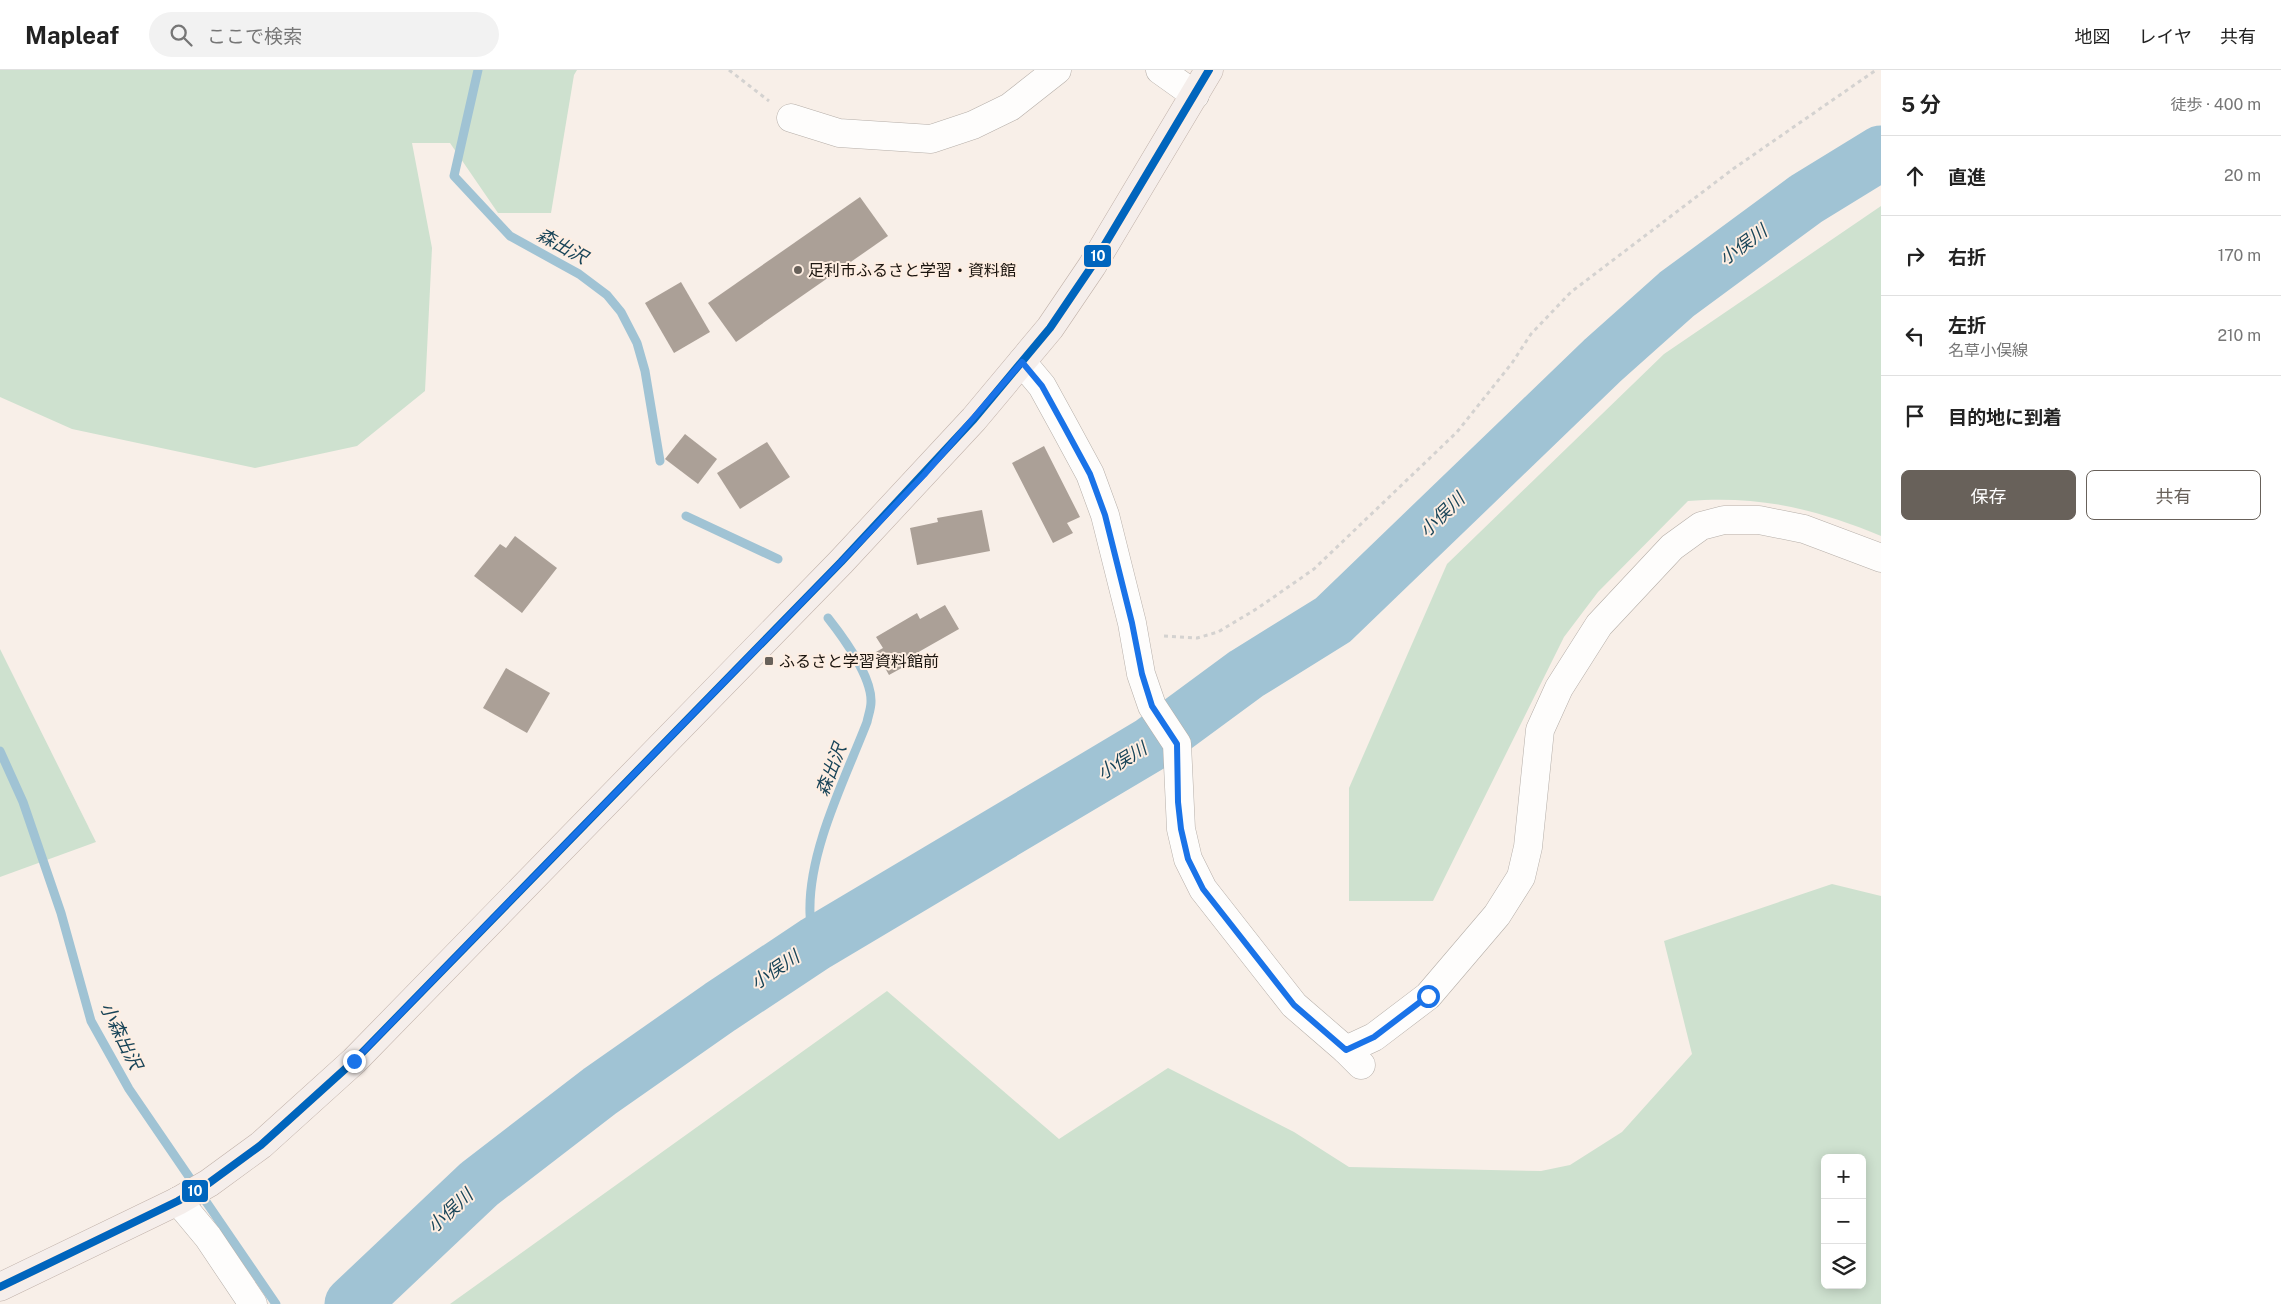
<!DOCTYPE html>
<html lang="ja">
<meta charset="utf-8">
<style>
body{margin:0;font-family:"Public Sans","Noto Sans JP",sans-serif;background:#f2f2f2;color:#222}
.controls{position:absolute;right:15px;bottom:15px;display:grid;overflow:hidden;border-radius:8px;box-shadow:0 2px 12px #0003}
.controls button{width:45px;height:45px;display:grid;place-items:center;padding:0;border:0;border-bottom:1px solid #e0e0e0;background:#fff;color:#222;font:25px sans-serif}
.stop{position:absolute;width:15px;height:15px;margin:-11px;border:4px solid #1a73e8;border-radius:50%;background:#fff}
.stop.end{background:#1a73e8;border-color:#fff;box-shadow:0 1px 5px #0008}
.list{margin:0;padding:0;list-style:none}
h2{display:flex;justify-content:space-between;align-items:center;height:65px;margin:0;padding:0 20px;font-size:21px}
h2 small{font-size:16px;font-weight:400;color:#767676}
.list li{display:grid;grid-template-columns:32px 1fr auto;gap:15px;align-items:center;box-sizing:border-box;height:80px;padding:0 20px;border-top:1px solid #e0e0e0}
.list b{display:block;font-size:19px;white-space:nowrap}
.list p{margin:0;font-size:16px;white-space:nowrap;color:#767676}
.list em{font-size:16px;font-style:normal;color:#767676}
.actions{display:flex;gap:10px;padding:15px 20px}
.actions a{flex:1;padding:11px 0;border:1px solid #68615a;border-radius:8px;text-align:center;font-size:18px;color:#68615a}
.actions .main{background:#68615a;color:#fff}
.icon{flex:none;width:28px;height:28px;fill:none;stroke:currentColor;stroke-width:2;stroke-linecap:round;stroke-linejoin:round}
.map{position:relative;flex:none;width:1881px;height:1234px;overflow:hidden}
header{display:flex;align-items:center;gap:30px;box-sizing:border-box;height:70px;padding:0 25px;background:#fff;border-bottom:1px solid #e0e0e0}
header strong{font-size:24px}
nav{display:flex;gap:28px;margin-inline-start:auto;font-size:18px}
.search{width:350px;height:45px;background:#f2f2f2;display:flex;align-items:center;gap:12px;box-sizing:border-box;padding:0 18px;border-radius:28px;color:#767676;font-size:19px}
main{display:flex}
aside{flex:1;background:#fff}
.map>svg:first-child{display:block}
</style>
<header>
<strong>Mapleaf</strong>
<div class="search"><svg class="icon" aria-label="search" viewBox="0 0 24 24"><circle cx="10" cy="10" r="6"/><path d="M15 15l6 6"/></svg>ここで検索</div>
<nav><a>地図</a><a>レイヤ</a><a>共有</a></nav>
</header>
<main>
<div class="map">
<svg width="1881" height="1234" viewBox="0 0 1881 1234">
<rect width="100%" height="100%" fill="#f8efe8"/>
<g fill="#cee1cf" fill-rule="evenodd">
<polygon points="0,0 577,0 574,5 551,143 498,143 450,73 412,73 432,178 425,321 357,376 255,398 72,359 0,327"/>
<path d="M1881 136V466C1816 439 1759 425 1688 431L1598 522 1564 567 1433 831H1349V718L1447 494 1664 284Z"/>
<polygon points="0,579 96,772 0,807"/>
<path d="M1832 814 1881 826V1234H450L887 921 1059 1069 1168 998 1294 1062 1349 1097 1541 1101 1570 1095 1622 1062 1692 984 1664 871ZM1825 1088H1862V1215H1825Z"/>
</g>
<g fill="none" stroke-linecap="round" stroke-linejoin="round">
<g stroke="#a0c3d4" stroke-width="9">
<polyline points="478,0 454,106 510,166 579,204 607,225 621,242 637,273 645,301 660,391"/>
<polyline points="686,446 778,489"/>
<polyline points="0,681 23,732 61,843 91,951 129,1019 276,1234"/>
<path d="M815 874C813 864 810 853 810 843 808 781 845 709 867 652 868 646 871 639 871 632 872 607 843 567 828 548"/>
</g>
<polyline stroke="#a0c3d4" stroke-width="55" points="352,1234 479,1114 600,1021 720,937 815,874 1151,674 1246,604 1333,550 1603,290 1677,224 1806,129 1881,83"/>
</g>
<g fill="#aba097">
<polygon points="860,127 888,166 736,272 708,233"/>
<polygon points="681,212 710,262 674,283 645,233"/>
<polygon points="685,364 717,389 698,414 665,389"/>
<polygon points="767,372 790,407 740,439 717,403"/>
<polygon points="1044,376 1080,447 1067,453 1073,463 1053,473 1012,393"/>
<polygon points="982,440 990,481 917,495 910,458 938,452 937,448"/>
<polygon points="515,466 557,498 522,543 474,506 500,474 506,478"/>
<polygon points="945,535 959,559 908,588 909,594 889,605 876,582 883,578 876,567 917,543 920,549"/>
<polygon points="506,598 550,623 527,663 483,638"/>
</g>
<g fill="none" stroke-linecap="round" stroke-linejoin="round">
<g stroke="#b5aea8" stroke-width="29">
<g id="minor">
<polyline points="1160,0 1195,25"/>
<polyline points="791,48 839,63 931,69 973,55 1010,37 1057,0"/>
<polyline points="1022,292 1042,316 1064,356 1090,404 1105,445 1132,553 1141,604 1152,636 1177,674 1181,759 1188,789 1203,819 1294,935 1346,980 1361,995"/>
<polyline points="1346,980 1374,967 1428,926 1497,845 1521,807 1528,777 1540,660 1559,618 1599,555 1672,477 1701,456 1724,450 1759,450 1804,459 1881,488"/>
<polyline points="178,1131 208,1167 253,1234"/>
</g>
</g>
<g stroke="#c0b1a9" stroke-width="29">
<polyline id="major" points="0,1217 178,1131 209,1113 261,1075 354,991 841,492 974,349 1050,258 1092,196 1209,0"/>
</g>
<g stroke="#d4d2d0" stroke-width="3" stroke-dasharray="4 4" stroke-linecap="butt">
<polyline points="729,0 769,31"/>
<polyline points="1164,566 1197,568 1218,562 1258,538 1314,499 1457,362 1512,293 1531,264 1571,222 1733,99 1876,0"/>
</g>
<use href="#minor" stroke="#fefdfc" stroke-width="28"/>
<use href="#major" stroke="#f5eeeb" stroke-width="28"/>
<g stroke="#feeee2" stroke-width="11">
<polyline id="bus-1" points="0,1217 178,1131 209,1113 261,1075 354,991 841,492 974,349 1050,258 1092,196 1209,0"/>
</g>
<use href="#bus-1" stroke="#0065bd" stroke-width="8"/>
</g>
<g fill="none" stroke-linecap="round" stroke-linejoin="round">
<polyline stroke="#1a73e8" stroke-width="6" points="354,991 841,492 924,405 1022,292 1042,316 1064,356 1090,404 1105,445 1132,553 1142,604 1152,636 1177,674 1178,732 1181,759 1188,789 1203,819 1294,935 1346,980 1374,967 1428,926"/>
</g>
<g fill="#68615a" stroke="#feeee2" stroke-width="2">
<circle cx="798" cy="200" r="5"/>
<rect x="764" y="586" width="10" height="10" rx="2.5"/>
</g>
<g text-anchor="middle" stroke-width="4" stroke-linejoin="round" paint-order="stroke">
<g font-size="16" fill="#1a140e" stroke="#feeee2" text-anchor="start">
<text x="808" y="206">足利市ふるさと学習・資料館</text>
<text x="779" y="597">ふるさと学習資料館前</text>
</g>
<g font-size="18" font-style="italic" fill="#184458" stroke="#feeee2">
<text transform="translate(1743 175) rotate(-36)" y="6">小俣川</text>
<text transform="translate(562 176) rotate(29)" y="6">森出沢</text>
<text transform="translate(1442 445) rotate(-44)" y="6">小俣川</text>
<text transform="translate(1122 691) rotate(-31)" y="6">小俣川</text>
<text transform="translate(831 700) rotate(-69)" y="6">森出沢</text>
<text transform="translate(775 900) rotate(-34)" y="6">小俣川</text>
<text transform="translate(121 966) rotate(64)" y="6">小森出沢</text>
<text transform="translate(450 1141) rotate(-43)" y="6">小俣川</text>
</g>
</g>
<g stroke="#feeee2" stroke-width="2">
<rect x="1083" y="174" width="29" height="24" rx="5" fill="#0065bd"/>
<rect x="181" y="1109" width="28" height="24" rx="5" fill="#0065bd"/>
</g>
<g font-size="14" text-anchor="middle" font-weight="bold" fill="#fff">
<text x="1098" y="191">10</text>
<text x="195" y="1126">10</text>
</g>
</svg>
<div class="controls">
<button>+</button>
<button>−</button>
<button><svg class="icon" aria-label="layers" viewBox="0 0 24 24"><path d="M12 4l9 5-9 5-9-5zM3 14l9 5 9-5"/></svg></button>
</div>
<div class="stop" style="left:1428px;top:926px"></div>
<div class="stop end" style="left:354px;top:991px"></div>
</div>
<aside>
<h2>5 分<small>徒歩 · 400 m</small></h2>
<ul class="list">
<li><svg class="icon" aria-label="ahead" viewBox="0 0 24 24"><path d="M12 20V5M6 11l6-6 6 6"/></svg><div><b>直進</b></div><em>20 m</em></li>
<li><svg class="icon" aria-label="right" viewBox="0 0 24 24"><path d="M7 20v-9h11M14 6l5 5-5 5"/></svg><div><b>右折</b></div><em>170 m</em></li>
<li><svg class="icon" aria-label="left" viewBox="0 0 24 24"><path d="M17 20v-9H6M10 6l-5 5 5 5"/></svg><div><b>左折</b><p>名草小俣線</p></div><em>210 m</em></li>
<li><svg class="icon" aria-label="arrive" viewBox="0 0 24 24"><path d="M6 21V4h12l-3 4 3 4H6"/></svg><div><b>目的地に到着</b></div></li>
</ul>
<div class="actions"><a class="main">保存</a><a>共有</a></div>
</aside>
</main>
